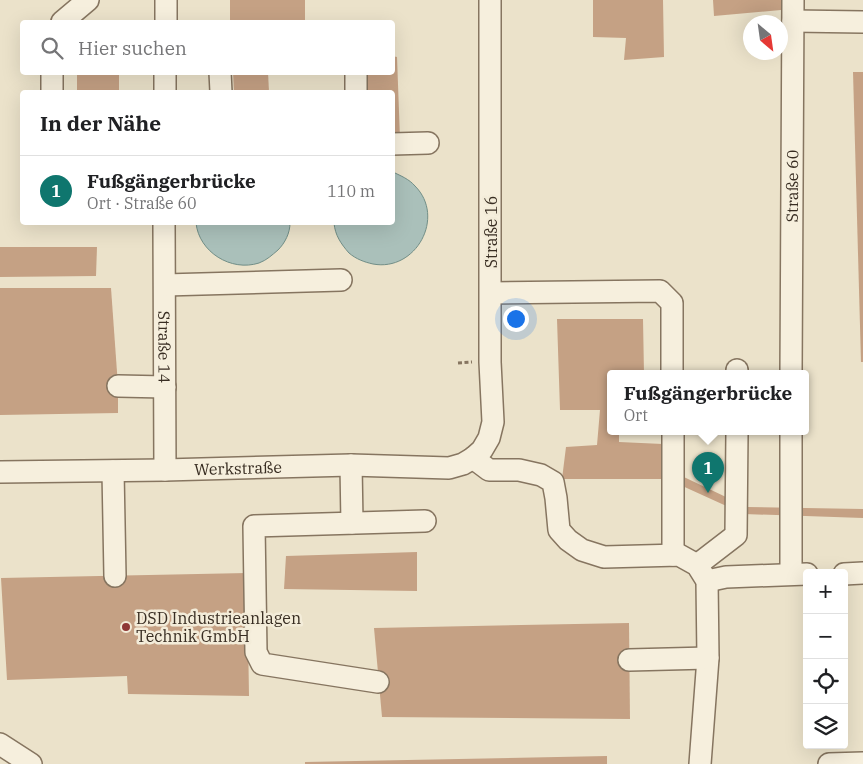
<!DOCTYPE html>
<html lang="de">
<meta charset="utf-8">
<style>
body{margin:0;font-family:"IBM Plex Serif",serif;background:#f2f2f2;color:#202124}
.controls{position:absolute;right:15px;bottom:15px;display:grid;overflow:hidden;border-radius:5px;box-shadow:0 5px 20px #0002}
.controls button{width:45px;height:45px;display:grid;place-items:center;padding:0;border:0;border-bottom:1px solid #e0e0e0;background:#fff;color:#202124;font:25px sans-serif}
.compass{position:absolute;left:743px;top:15px;width:45px;height:45px;border-radius:50%;background:#fff;box-shadow:0 5px 20px #0002;rotate:151deg}
.you{position:absolute;left:515px;top:318px;width:18px;height:18px;margin:-12px;border:4px solid #fff;border-radius:50%;background:#1a73e8;box-shadow:0 0 0 8px #1a73e833}
.badge{display:grid;place-items:center;width:32px;height:32px;border-radius:50%;background:#0f766e;color:#fff;font-size:16px;font-weight:700}
.pin{position:absolute;translate:-50% -41px;filter:drop-shadow(0 1px 2px #0008)}
.pin::after{content:'';position:absolute;top:26px;width:18px;height:15px;background:inherit;clip-path:polygon(0 0,100% 0,50% 100%)}
.popup{position:absolute;left:607px;top:370px;width:202px;height:65px;box-sizing:border-box;display:grid;place-content:center;border-radius:5px;background:#fff;filter:drop-shadow(0 1px 4px #0005);font-size:16px;white-space:nowrap;color:#757577}
.popup b{font-size:19px;color:#202124}
.popup::after{content:'';position:absolute;left:50%;top:100%;margin-left:-10px;border:10px solid transparent;border-top-color:#fff}
.list{margin:0;padding:0;list-style:none}
h2{display:flex;justify-content:space-between;align-items:center;height:65px;margin:0;padding:0 20px;font-size:21px}
h2 small{font-size:16px;font-weight:400;color:#757577}
.list li{display:grid;grid-template-columns:32px 1fr auto;gap:15px;align-items:center;box-sizing:border-box;height:70px;padding:0 20px;border-top:1px solid #e0e0e0}
.list b{display:block;font-size:19px;white-space:nowrap}
.list p{margin:0;font-size:16px;white-space:nowrap;color:#757577}
.list em{font-size:16px;font-style:normal;color:#757577}
.icon{flex:none;width:28px;height:28px;fill:none;stroke:currentColor;stroke-width:2;stroke-linecap:round;stroke-linejoin:round}
.map{position:relative;flex:none;width:863px;height:764px;overflow:hidden}
.search{position:absolute;background:#fff;box-shadow:0 5px 20px #0002;left:20px;top:20px;width:375px;height:55px;display:flex;align-items:center;gap:12px;box-sizing:border-box;padding:0 18px;border-radius:5px;color:#757577;font-size:19px}
.panel{position:absolute;background:#fff;box-shadow:0 5px 20px #0002;left:20px;top:90px;width:375px;height:135px;border-radius:5px}
.map>svg:first-child{display:block}
</style>
<div class="map">
<svg width="863" height="764" viewBox="0 0 863 764">
<rect width="100%" height="100%" fill="#ebe2ca"/>
<g fill="#aac0ba" stroke="#718e87">
<path d="M393 172C401 176 409 179 415 186 446 217 416 272 373 264 364 262 356 259 349 253 341 244 335 235 334 223L392 222Z"/>
<path d="M196 223V222L290 223C290 233 285 243 278 250 272 255 267 260 259 263 231 272 199 252 196 223Z"/>
</g>
<g fill="#c5a184">
<rect x="230" y="0" width="75" height="22"/>
<polygon points="593,0 663,0 664,57 624,60 626,38 593,37"/>
<polygon points="713,0 781,0 781,10 714,16"/>
<polygon points="392,56 397,57 400,139 392,139 392,92 366,92 365,72 392,72"/>
<rect x="77" y="72" width="42" height="20"/>
<polygon points="233,72 268,72 269,92 234,92"/>
<polygon points="853,72 863,72 863,362 861,362"/>
<polygon points="0,247 97,247 96,276 0,277"/>
<polygon points="0,288 111,288 118,386 118,413 0,415"/>
<polygon points="557,319 643,319 644,374 610,374 610,432 619,432 619,442 663,444 666,479 562,479 566,447 597,445 600,410 560,410"/>
<polygon points="667,469 747,507 863,509 863,518 744,514 667,479"/>
<polygon points="417,552 417,591 284,589 286,556"/>
<polygon points="247,573 249,696 128,694 127,676 7,680 1,578"/>
<polygon points="629,623 630,719 382,717 374,628"/>
<polygon points="607,756 607,764 305,764 305,762"/>
</g>
<g fill="none" stroke-linecap="round" stroke-linejoin="round">
<g stroke="#867560" stroke-width="24">
<g id="minor">
<polyline points="793,21 863,22"/>
<polyline points="62,22 88,0"/>
<polyline points="166,22 166,0"/>
<polyline points="52,72 52,92"/>
<polyline points="220,72 221,92"/>
<polyline points="165,92 165,72"/>
<polyline points="356,92 356,72"/>
<polyline points="392,144 428,143"/>
<path id="s1" d="M164 222 165 470"/>
<polyline points="165,285 341,280"/>
<polyline points="491,293 660,291 672,303 672,374"/>
<polyline points="737,374 737,370"/>
<path id="s2" d="M791 374 793 0"/>
<polyline points="118,386 165,387"/>
<polyline points="673,432 673,555"/>
<polyline points="473,458 489,470 519,470 541,475 553,482 556,498 559,530 568,540 582,550 604,557 679,555 697,565 707,581 708,658 700,764"/>
<polyline points="351,465 352,523"/>
<polyline points="113,471 115,576"/>
<path id="s3" d="M0 472 165 470 351 465 449 468 463 464 473 458 482 450 489 438 493 422 490 362V0"/>
<polyline points="697,565 736,535 737,432"/>
<polyline points="791,574 791,432"/>
<polyline points="844,574 863,573"/>
<polyline points="707,581 726,577 807,574"/>
<polyline points="629,660 708,658"/>
<polyline points="378,682 262,664 256,652 254,526 425,521"/>
<polyline points="0,744 31,764"/>
<polyline points="829,764 863,763"/>
</g>
</g>
<polyline stroke="#867560" stroke-width="3" stroke-dasharray="4 2.5" stroke-linecap="butt" points="458,363 472,362"/>
<use href="#minor" stroke="#f6efdd" stroke-width="21"/>
</g>
<circle fill="#8f3836" stroke="#f3ecd9" stroke-width="2" cx="126" cy="627" r="5"/>
<g text-anchor="middle" stroke-width="5" stroke-linejoin="round" paint-order="stroke">
<g font-size="16" fill="#382d22" stroke="#f3ecd9">
<text dy="6" stroke="none"><textPath href="#s2" startOffset="188">Straße 60</textPath></text>
<text transform="translate(491 232) rotate(-90)" y="6">Straße 16</text>
<text dy="6" stroke="none"><textPath href="#s1" startOffset="125">Straße 14</textPath></text>
<text dy="6" stroke="none"><textPath href="#s3" startOffset="238">Werkstraße</textPath></text>
</g>
<g font-size="16" fill="#382d22" stroke="#f3ecd9" text-anchor="start">
<text x="136" y="624">DSD Industrieanlagen<tspan x="136" dy="18">Technik GmbH</tspan></text>
</g>
</g>
</svg>
<div class="controls">
<button>+</button>
<button>−</button>
<button><svg class="icon" aria-label="locate" viewBox="0 0 24 24"><circle cx="12" cy="12" r="6"/><path d="M12 2v4M12 18v4M2 12h4M18 12h4"/></svg></button>
<button><svg class="icon" aria-label="layers" viewBox="0 0 24 24"><path d="M12 4l9 5-9 5-9-5zM3 14l9 5 9-5"/></svg></button>
</div>
<svg class="compass" viewBox="-18 -18 36 36"><path d="M0-13l5 13h-10z" fill="#e53935"/><path d="M0 13l5-13h-10z" fill="#757577"/></svg>
<div class="you"></div>
<div class="pin badge" style="left:708px;top:493px">1</div>
<div class="popup"><b>Fußgängerbrücke</b>Ort</div>
<div class="search"><svg class="icon" aria-label="search" viewBox="0 0 24 24"><circle cx="10" cy="10" r="6"/><path d="M15 15l6 6"/></svg>Hier suchen</div>
<section class="panel">
<h2>In der Nähe<small></small></h2>
<ul class="list">
<li><span class="badge">1</span><div><b>Fußgängerbrücke</b><p>Ort · Straße 60</p></div><em>110 m</em></li>
</ul>
</section>
</div>
